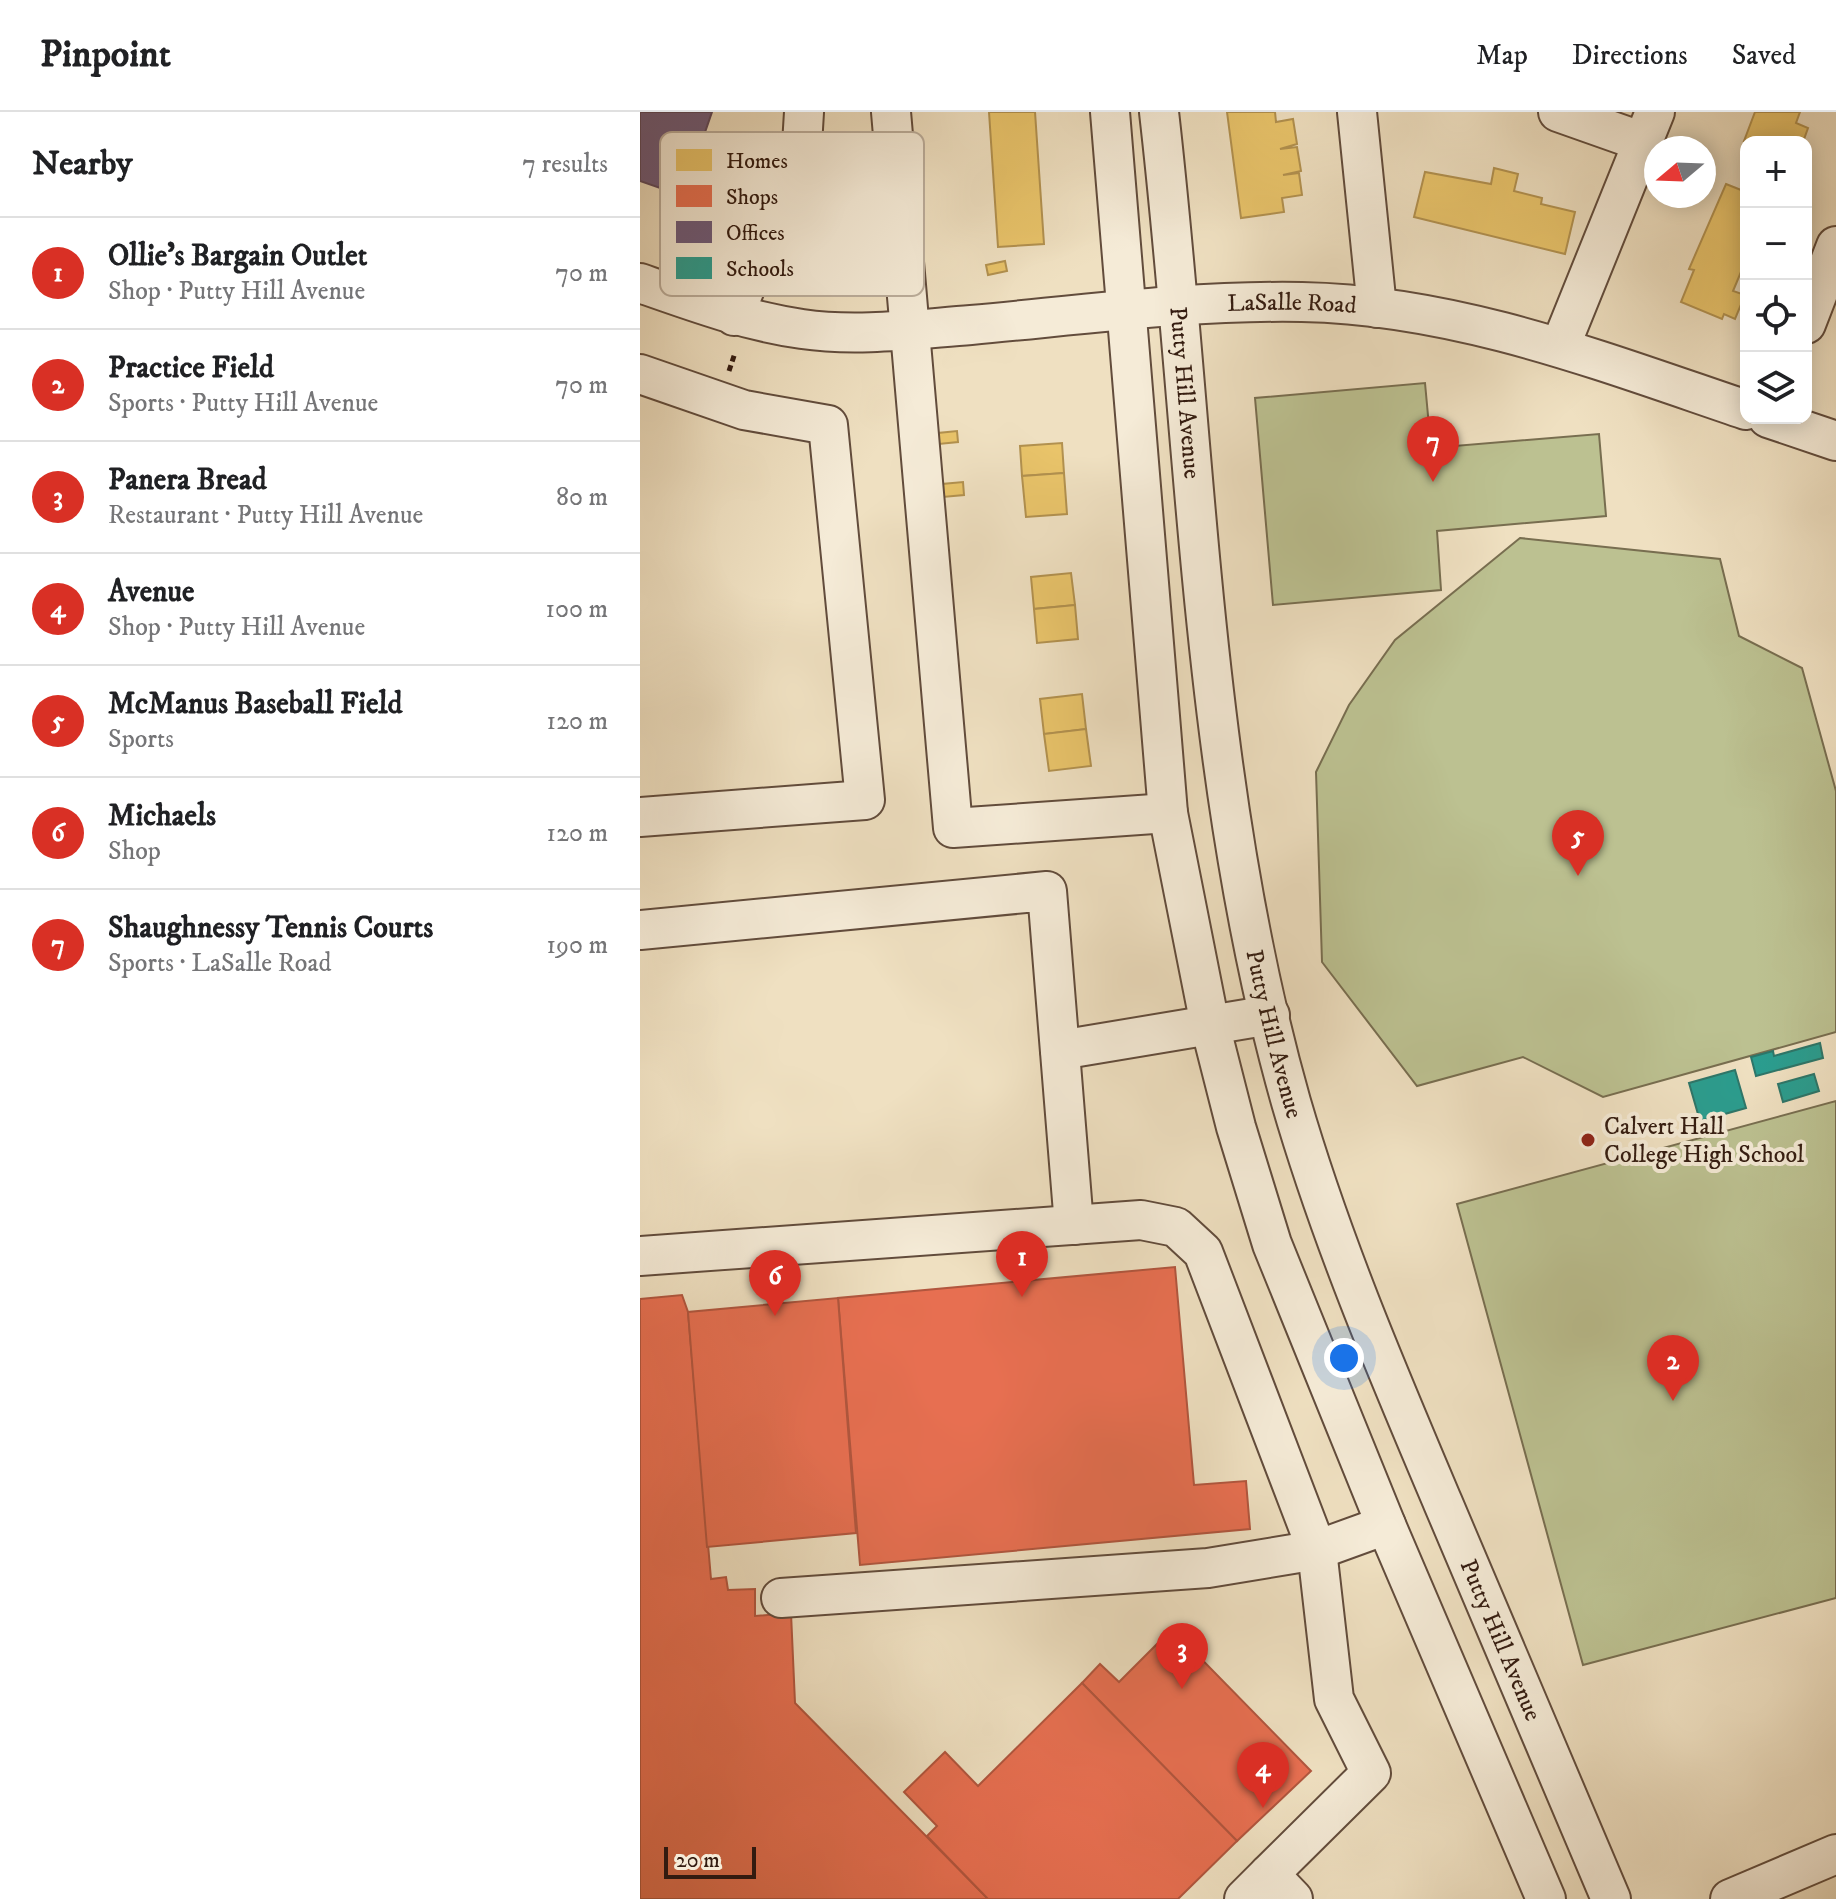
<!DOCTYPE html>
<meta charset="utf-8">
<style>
body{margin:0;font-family:"IM FELL DW Pica",serif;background:#f2f2f2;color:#202124}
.controls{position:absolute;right:24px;top:24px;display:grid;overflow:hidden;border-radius:16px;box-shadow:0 4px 20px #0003}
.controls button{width:72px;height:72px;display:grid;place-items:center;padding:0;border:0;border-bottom:2px solid #e0e0e0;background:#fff;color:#202124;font:40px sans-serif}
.compass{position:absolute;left:1004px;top:24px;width:72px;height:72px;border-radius:50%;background:#fff;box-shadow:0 4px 20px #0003;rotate:251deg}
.scale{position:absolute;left:24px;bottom:20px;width:92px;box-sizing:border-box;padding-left:8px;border:4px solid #331b10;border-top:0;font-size:22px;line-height:28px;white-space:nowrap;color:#331b10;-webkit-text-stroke:6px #f5ebd7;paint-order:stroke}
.you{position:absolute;left:704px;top:1246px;width:28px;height:28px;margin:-20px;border:6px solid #fff;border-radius:50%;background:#1a73e8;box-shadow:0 0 0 12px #1a73e833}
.badge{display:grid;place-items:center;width:52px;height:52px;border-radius:50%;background:#d93025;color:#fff;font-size:26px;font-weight:700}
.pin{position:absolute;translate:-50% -66px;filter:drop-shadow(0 2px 4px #0008)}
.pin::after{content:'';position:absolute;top:42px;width:28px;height:24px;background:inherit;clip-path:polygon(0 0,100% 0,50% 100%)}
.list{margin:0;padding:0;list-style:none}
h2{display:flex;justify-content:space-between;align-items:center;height:104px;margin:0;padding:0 32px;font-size:34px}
h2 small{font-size:26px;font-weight:400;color:#757577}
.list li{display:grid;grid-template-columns:52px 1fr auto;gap:24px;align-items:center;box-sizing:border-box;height:112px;padding:0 32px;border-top:2px solid #e0e0e0}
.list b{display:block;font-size:30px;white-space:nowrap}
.list p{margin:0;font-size:26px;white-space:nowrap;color:#757577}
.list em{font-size:26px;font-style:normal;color:#757577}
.icon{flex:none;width:44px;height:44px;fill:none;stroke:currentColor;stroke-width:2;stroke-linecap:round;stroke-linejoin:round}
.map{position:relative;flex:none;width:1196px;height:1787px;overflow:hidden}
header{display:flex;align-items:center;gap:48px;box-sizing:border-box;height:112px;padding:0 40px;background:#fff;border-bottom:2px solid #e0e0e0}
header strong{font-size:38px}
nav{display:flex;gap:44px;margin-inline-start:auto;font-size:28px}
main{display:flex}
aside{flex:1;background:#fff}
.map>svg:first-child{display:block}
</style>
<header>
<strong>Pinpoint</strong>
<nav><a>Map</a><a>Directions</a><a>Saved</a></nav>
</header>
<main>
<aside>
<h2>Nearby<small>7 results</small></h2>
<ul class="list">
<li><span class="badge">1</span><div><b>Ollie's Bargain Outlet</b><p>Shop · Putty Hill Avenue</p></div><em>70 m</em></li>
<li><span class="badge">2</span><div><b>Practice Field</b><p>Sports · Putty Hill Avenue</p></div><em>70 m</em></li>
<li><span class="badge">3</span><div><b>Panera Bread</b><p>Restaurant · Putty Hill Avenue</p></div><em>80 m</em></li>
<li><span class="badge">4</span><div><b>Avenue</b><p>Shop · Putty Hill Avenue</p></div><em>100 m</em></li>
<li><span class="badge">5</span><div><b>McManus Baseball Field</b><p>Sports</p></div><em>120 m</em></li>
<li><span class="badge">6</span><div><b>Michaels</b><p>Shop</p></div><em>120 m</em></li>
<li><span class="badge">7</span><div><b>Shaughnessy Tennis Courts</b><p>Sports · LaSalle Road</p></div><em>190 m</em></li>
</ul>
</aside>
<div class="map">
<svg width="1196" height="1787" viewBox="0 0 1196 1787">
<rect width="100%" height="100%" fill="#efe0c1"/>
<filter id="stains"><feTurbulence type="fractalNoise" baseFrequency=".0025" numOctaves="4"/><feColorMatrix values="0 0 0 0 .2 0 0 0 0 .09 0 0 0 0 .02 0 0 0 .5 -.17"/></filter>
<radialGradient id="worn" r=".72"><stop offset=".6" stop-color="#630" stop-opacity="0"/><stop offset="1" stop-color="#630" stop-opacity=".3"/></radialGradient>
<g fill="#bcc191" stroke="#786e50" stroke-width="2">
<polygon points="785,271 791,336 959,322 966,404 797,419 801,478 633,493 615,286"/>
<polygon points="880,426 1080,447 1099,524 1162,556 1196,679 1196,920 963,985 883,945 777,974 682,850 676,660 709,593 755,528"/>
<polygon points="1196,989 1196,1486 943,1553 817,1092"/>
</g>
<g fill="#e9c46a" stroke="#b2914f" stroke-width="2">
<polygon points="349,0 395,0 404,132 358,135"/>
<polygon points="587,0 635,0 636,10 653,7 657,32 640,37 657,35 661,59 643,63 659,61 662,83 642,86 644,100 601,106"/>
<polygon points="1115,0 1160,0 1156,11 1168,16 1163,30 1104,29"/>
<polygon points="854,56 878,62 874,79 902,86 901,92 935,100 925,142 774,105 785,60 851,72"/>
<polygon points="1086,72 1106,80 1106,148 1093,179 1105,183 1095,207 1084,202 1082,207 1041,190 1054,158 1049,157"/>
<polygon points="365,149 367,159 348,163 346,153"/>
<polygon points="317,319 318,330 299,332 298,321"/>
<polygon points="422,331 424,361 382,364 380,334"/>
<polygon points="424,361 427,402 386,405 382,364"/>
<polygon points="323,370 324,383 303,385 302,372"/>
<polygon points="431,461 435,493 394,497 391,465"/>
<polygon points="435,493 438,527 397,531 394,497"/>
<polygon points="442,582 446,617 404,622 400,587"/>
<polygon points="446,617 451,654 409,659 404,622"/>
</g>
<g fill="#e76f51" stroke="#b1563e" stroke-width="2">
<polygon points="535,1155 554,1373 606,1369 610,1417 220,1453 198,1186"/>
<polygon points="42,1183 48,1200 71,1467 86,1465 88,1478 115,1477 115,1504 151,1501 155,1591 348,1787 0,1787 0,1187"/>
<polygon points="198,1186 216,1421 67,1435 48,1200"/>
<polygon points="532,1517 671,1659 597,1729 442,1571 460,1552 479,1570"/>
<polygon points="442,1571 597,1729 538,1787 348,1787 287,1724 297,1714 264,1680 305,1640 338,1674"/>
</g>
<polygon fill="#6d597a" stroke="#5c465a" stroke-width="2" points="0,0 72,0 43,84 0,69"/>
<g fill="#2a9d8f" stroke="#2d7669" stroke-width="2">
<polygon points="1180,931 1183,946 1116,964 1111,945 1133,939 1134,944"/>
<polygon points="1095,958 1106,996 1060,1009 1049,971"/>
<polygon points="1174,962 1179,979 1143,990 1138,972"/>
</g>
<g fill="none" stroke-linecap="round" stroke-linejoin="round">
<g stroke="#624c3c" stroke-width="42">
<g id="minor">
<polyline points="251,0 313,716 528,701"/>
<polyline points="470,0 528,701 570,913 596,1015 632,1132 746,1413 906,1787"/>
<path id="s1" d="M519 0C557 328 560 670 651 990 691 1128 747 1259 803 1391 859 1523 915 1655 971 1787"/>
<polyline points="717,0 737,196"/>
<polyline points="918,0 1003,30"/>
<path id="s2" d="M0 171C54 190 106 209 162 217 217 225 276 217 331 213 441 203 552 188 662 190 817 193 961 249 1106 298"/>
<polyline points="94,204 162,33 164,0"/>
<polyline points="1166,212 1196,134"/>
<polyline points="920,235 1015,0"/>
<polyline points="0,262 104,298 188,313 225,688 0,705"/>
<polyline points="1128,306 1196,329"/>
<polyline points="0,818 407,779 434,1113"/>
<polyline points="420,938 630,903"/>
<polyline points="0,1144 501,1108 536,1115 563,1140 677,1438 694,1587 731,1661 629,1762"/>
<polyline points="141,1486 568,1456 677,1438 746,1413"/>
<polyline points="604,1787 629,1762 653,1787"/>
<polyline points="1090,1787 1196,1742"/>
</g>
</g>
<polyline stroke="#331b10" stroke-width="5" stroke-dasharray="6 4" stroke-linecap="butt" points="89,259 95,241"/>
<use href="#minor" stroke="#f5ebd7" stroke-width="38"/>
</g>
<circle fill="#8f2418" stroke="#f5ebd7" stroke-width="3" cx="948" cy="1028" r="8"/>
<g text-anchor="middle" stroke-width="8" stroke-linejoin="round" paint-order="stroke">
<g font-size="24" fill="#331b10" stroke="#f5ebd7">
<text dy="8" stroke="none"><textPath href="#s2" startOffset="660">LaSalle Road</textPath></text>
<text dy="8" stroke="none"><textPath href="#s1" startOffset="282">Putty Hill Avenue</textPath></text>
<text dy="8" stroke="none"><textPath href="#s1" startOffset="930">Putty Hill Avenue</textPath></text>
<text dy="8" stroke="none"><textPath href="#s1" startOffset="1578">Putty Hill Avenue</textPath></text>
</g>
<g font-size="24" fill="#331b10" stroke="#f5ebd7" text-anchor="start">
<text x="964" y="1022">Calvert Hall<tspan x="964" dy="28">College High School</tspan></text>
</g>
</g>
<rect x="20" y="20" width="264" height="164" rx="12" fill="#f5ebd7" stroke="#bbad9b" stroke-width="2"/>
<rect x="36" y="37" width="36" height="22" fill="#e9c46a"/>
<rect x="36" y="73" width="36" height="22" fill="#e76f51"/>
<rect x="36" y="109" width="36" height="22" fill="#6d597a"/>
<rect x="36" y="145" width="36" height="22" fill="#2a9d8f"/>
<g font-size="22" fill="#331b10">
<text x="86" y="56">Homes</text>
<text x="86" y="92">Shops</text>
<text x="86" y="128">Offices</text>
<text x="86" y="164">Schools</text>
</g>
<rect width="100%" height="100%" filter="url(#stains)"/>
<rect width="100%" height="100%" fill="url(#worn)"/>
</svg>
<div class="controls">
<button>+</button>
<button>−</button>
<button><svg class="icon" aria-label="locate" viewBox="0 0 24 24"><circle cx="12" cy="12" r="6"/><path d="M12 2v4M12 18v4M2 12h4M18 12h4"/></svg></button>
<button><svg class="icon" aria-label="layers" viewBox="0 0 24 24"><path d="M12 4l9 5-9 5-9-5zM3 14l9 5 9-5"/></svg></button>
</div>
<svg class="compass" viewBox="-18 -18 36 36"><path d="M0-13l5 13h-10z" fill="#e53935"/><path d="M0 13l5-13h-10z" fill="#757577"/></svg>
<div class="scale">20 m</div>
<div class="you"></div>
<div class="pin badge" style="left:382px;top:1185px">1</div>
<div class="pin badge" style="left:1033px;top:1289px">2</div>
<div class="pin badge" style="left:542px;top:1577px">3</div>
<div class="pin badge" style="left:623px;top:1696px">4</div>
<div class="pin badge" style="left:938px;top:764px">5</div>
<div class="pin badge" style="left:135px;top:1204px">6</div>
<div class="pin badge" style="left:793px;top:370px">7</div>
</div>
</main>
